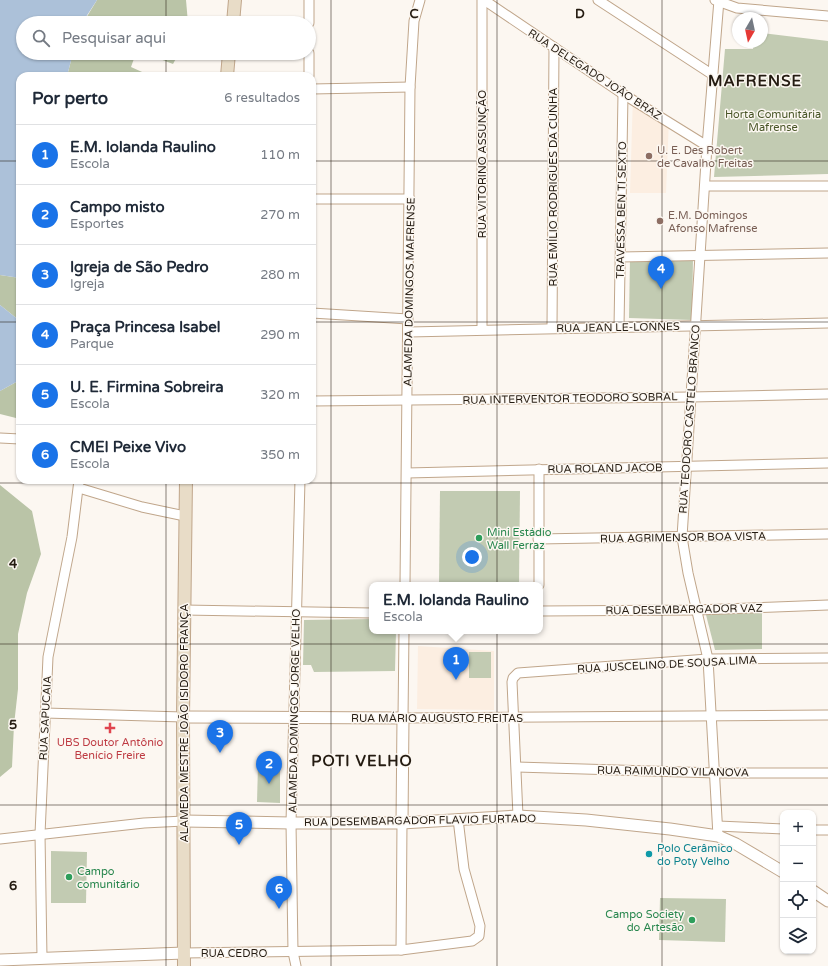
<!DOCTYPE html>
<html lang="pt">
<meta charset="utf-8">
<style>
body{margin:0;font-family:"Varela Round",sans-serif;background:#f6f6f7;color:#1f2937}
.controls{position:absolute;right:12px;bottom:12px;display:grid;overflow:hidden;border-radius:8px;box-shadow:0 1px 3px #0004}
.controls button{width:36px;height:36px;display:grid;place-items:center;padding:0;border:0;border-bottom:1px solid #e0e1e3;background:#fff;color:#1f2937;font:20px sans-serif}
.compass{position:absolute;left:732px;top:12px;width:36px;height:36px;border-radius:50%;background:#fff;box-shadow:0 1px 3px #0004;rotate:189deg}
.you{position:absolute;left:472px;top:557px;width:14px;height:14px;margin:-10px;border:3px solid #fff;border-radius:50%;background:#1a73e8;box-shadow:0 0 0 6px #1a73e833}
.badge{display:grid;place-items:center;width:26px;height:26px;border-radius:50%;background:#1a73e8;color:#fff;font-size:13px;font-weight:700}
.pin{position:absolute;translate:-50% -33px;filter:drop-shadow(0 1px 2px #0008)}
.pin::after{content:'';position:absolute;top:21px;width:14px;height:12px;background:inherit;clip-path:polygon(0 0,100% 0,50% 100%)}
.popup{position:absolute;left:369px;top:582px;width:174px;height:52px;box-sizing:border-box;display:grid;place-content:center;border-radius:8px;background:#fff;filter:drop-shadow(0 1px 3px #0005);font-size:13px;white-space:nowrap;color:#747a83}
.popup b{font-size:15px;color:#1f2937}
.popup::after{content:'';position:absolute;left:50%;top:100%;margin-left:-8px;border:8px solid transparent;border-top-color:#fff}
.list{margin:0;padding:0;list-style:none}
h2{display:flex;justify-content:space-between;align-items:center;height:52px;margin:0;padding:0 16px;font-size:17px}
h2 small{font-size:13px;font-weight:400;color:#747a83}
.list li{display:grid;grid-template-columns:26px 1fr auto;gap:12px;align-items:center;box-sizing:border-box;height:60px;padding:0 16px;border-top:1px solid #e0e1e3}
.list b{display:block;font-size:15px;white-space:nowrap}
.list p{margin:0;font-size:13px;white-space:nowrap;color:#747a83}
.list em{font-size:13px;font-style:normal;color:#747a83}
.icon{flex:none;width:22px;height:22px;fill:none;stroke:currentColor;stroke-width:2;stroke-linecap:round;stroke-linejoin:round}
.map{position:relative;flex:none;width:828px;height:966px;overflow:hidden}
.search{position:absolute;background:#fff;box-shadow:0 1px 3px #0004;left:16px;top:16px;width:300px;height:44px;display:flex;align-items:center;gap:10px;box-sizing:border-box;padding:0 14px;border-radius:22px;color:#747a83;font-size:15px}
.panel{position:absolute;background:#fff;box-shadow:0 1px 3px #0004;left:16px;top:72px;width:300px;height:412px;border-radius:12px}
.map>svg:first-child{display:block}
</style>
<div class="map">
<svg width="828" height="966" viewBox="0 0 828 966">
<rect width="100%" height="100%" fill="#fcf7f1"/>
<g fill="#fceee1">
<polygon points="633,95 669,119 666,193 630,193"/>
<polygon points="418,646 494,651 494,710 417,709"/>
</g>
<g fill="#c2cbb2">
<polygon points="762,33 828,41 828,174 714,177 725,49 753,49 754,42 762,42"/>
<polygon points="630,258 693,259 692,320 629,318"/>
<polygon points="440,491 520,491 519,585 439,585"/>
<polygon points="762,610 762,649 715,650 705,611"/>
<polygon points="372,619 372,631 396,631 395,671 314,672 311,665 303,665 304,620"/>
<rect x="469" y="652" width="22" height="26"/>
<polygon points="258,765 280,765 280,803 257,802"/>
<polygon points="51,851 87,852 86,903 51,903"/>
<polygon points="660,898 726,899 725,942 659,940"/>
</g>
<g fill="#bac4a7">
<polygon points="97,0 186,0 188,23 83,23"/>
<polygon points="73,53 136,53 131,67 151,76 67,76"/>
<polygon points="144,53 179,53 173,64"/>
<polygon points="0,275 20,278 20,321 0,305"/>
<polygon points="20,361 20,419 0,414 0,391 18,381"/>
<polygon points="0,485 32,511 41,554 27,593 18,634 18,689 14,725 12,767 0,777"/>
</g>
<g fill="#acc1d9">
<polygon points="0,0 97,0 82,23 23,23 23,53 73,53 67,76 20,76 20,278 0,275"/>
<polygon points="0,305 20,321 20,361 18,381 0,391"/>
</g>
<g fill="none" stroke-linecap="round" stroke-linejoin="round">
<g stroke="#c0a68b" stroke-width="11">
<g id="minor">
<polyline points="309,0 309,23"/>
<polyline points="482,0 482,329"/>
<polyline points="484,0 623,94 707,146"/>
<polyline points="598,0 713,75"/>
<polyline points="715,0 737,8 828,16"/>
<polyline points="309,53 309,76"/>
<polyline points="312,89 410,87"/>
<polyline points="705,186 828,186"/>
<polyline points="312,199 410,199"/>
<polyline points="621,257 828,253"/>
<polyline points="312,313 408,319"/>
<polyline points="619,327 623,94"/>
<polyline points="552,328 554,47"/>
<polyline points="409,332 828,323"/>
<polyline points="312,401 691,397 828,394"/>
<polyline points="0,438 20,439"/>
<polyline points="539,469 539,585"/>
<polyline points="407,473 828,463"/>
<polyline points="79,488 142,507 185,516"/>
<polyline points="538,539 828,534"/>
<polyline points="405,585 410,87 414,21 420,0"/>
<polyline points="184,610 372,613"/>
<polyline points="540,611 696,610 828,605"/>
<polyline points="404,631 403,718 828,715"/>
<polyline points="45,713 183,717"/>
<polyline points="517,767 716,773 828,773"/>
<polyline points="518,816 512,682 513,678 518,673 708,659 828,658"/>
<polyline points="718,826 783,829"/>
<polyline points="813,830 828,830"/>
<polyline points="718,836 708,659 688,573 682,537 707,146 719,0"/>
<polyline points="0,839 144,823 184,821"/>
<polyline points="401,950 402,823"/>
<polyline points="184,953 401,950 472,941 479,936 480,926 464,869 458,819"/>
<polyline points="42,958 40,834 48,657 72,537 79,480"/>
<polyline points="296,966 293,952 291,823 300,480"/>
</g>
</g>
<g stroke="#c0a68b" stroke-width="13">
<g id="tertiary">
<polyline points="183,717 403,718 402,823"/>
<polyline points="184,821 291,823 402,823 518,816 586,820 670,829 718,836 736,844 783,872"/>
<polyline points="813,891 828,901"/>
<polyline points="0,960 184,953"/>
</g>
</g>
<g stroke="#c0a68b" stroke-width="14">
<g id="secondary">
<polyline points="233,23 235,0"/>
<polyline points="227,76 229,53"/>
<polyline points="184,966 183,717 186,480"/>
</g>
</g>
<use href="#minor" stroke="#fff" stroke-width="9"/>
<use href="#tertiary" stroke="#fff" stroke-width="11"/>
<use href="#secondary" stroke="#e8dcc7" stroke-width="12"/>
</g>
<path fill="none" stroke="#241b11" stroke-width="1" stroke-opacity="0.55" d="M166 0V23M331 0V966M497 0V966M662 0V966M166 53V76M0 161H20M312 161H828M0 322H20M312 322H828M166 480V966M0 483H828M0 644H828M0 805H828"/>
<g fill="#8d6e63" stroke="#fcf7f1" stroke-width="1.5">
<circle cx="649" cy="156" r="4"/>
<circle cx="660" cy="221" r="4"/>
</g>
<g fill="#2e9e5b" stroke="#fcf7f1" stroke-width="1.5">
<circle cx="479" cy="538" r="4"/>
<circle cx="69" cy="877" r="4"/>
<circle cx="692" cy="920" r="4"/>
</g>
<path fill="#e0444e" stroke="#fcf7f1" stroke-width="1.5" d="M108 722h4v4h4v4h-4v4h-4v-4h-4v-4h4z"/>
<circle fill="#0f9aa8" stroke="#fcf7f1" stroke-width="1.5" cx="649" cy="854" r="4"/>
<g text-anchor="middle" stroke-width="3" stroke-linejoin="round" paint-order="stroke">
<g font-size="11" fill="#241b11" stroke="#fcf7f1">
<text transform="translate(595 74) rotate(33)" y="4">RUA DELEGADO JOÃO BRAZ</text>
<text transform="translate(482 164) rotate(-90)" y="4">RUA VITORINO ASSUNÇÃO</text>
<text transform="translate(553 187) rotate(-90)" y="4">RUA EMÍLIO RODRIGUES DA CUNHA</text>
<text transform="translate(621 210) rotate(-89)" y="4">TRAVESSA BEN TI SEXTO</text>
<text transform="translate(409 292) rotate(-89)" y="4">ALAMEDA DOMINGOS MAFRENSE</text>
<text transform="translate(618 327) rotate(-1)" y="4">RUA JEAN LE-LONNES</text>
<text transform="translate(570 398) rotate(-1)" y="4">RUA INTERVENTOR TEODORO SOBRAL</text>
<text transform="translate(689 419) rotate(-86)" y="4">RUA TEODORO CASTELO BRANCO</text>
<text transform="translate(605 468) rotate(-1)" y="4">RUA ROLAND JACOB</text>
<text transform="translate(683 537) rotate(-1)" y="4">RUA AGRIMENSOR BOA VISTA</text>
<text transform="translate(684 609) rotate(-1)" y="4">RUA DESEMBARGADOR VAZ</text>
<text transform="translate(667 664) rotate(-3)" y="4">RUA JUSCELINO DE SOUSA LIMA</text>
<text transform="translate(294 711) rotate(-89)" y="4">ALAMEDA DOMINGOS JORGE VELHO</text>
<text transform="translate(45 718) rotate(-87)" y="4">RUA SAPUCAIA</text>
<text x="437" y="722">RUA MÁRIO AUGUSTO FREITAS</text>
<text transform="translate(184 723) rotate(-90)" y="4">ALAMEDA MESTRE JOÃO ISIDORO FRANÇA</text>
<text transform="translate(673 771) rotate(1)" y="4">RUA RAIMUNDO VILANOVA</text>
<text transform="translate(420 820) rotate(-1)" y="4">RUA DESEMBARGADOR FLAVIO FURTADO</text>
<text x="234" y="957">RUA CEDRO</text>
</g>
<g font-size="11" fill="#485527" stroke="#fcf7f1">
<text x="773" y="118">Horta Comunitária<tspan x="773" dy="13">Mafrense</tspan></text>
</g>
<g font-size="11" fill="#785e54" stroke="#fcf7f1" text-anchor="start">
<text x="657" y="154">U. E. Des Robert<tspan x="657" dy="13">de Cavalho Freitas</tspan></text>
<text x="668" y="219">E.M. Domingos<tspan x="668" dy="13">Afonso Mafrense</tspan></text>
</g>
<g font-size="11" fill="#27864d" stroke="#fcf7f1" text-anchor="start">
<text x="487" y="536">Mini Estádio<tspan x="487" dy="13">Wall Ferraz</tspan></text>
<text x="77" y="875">Campo<tspan x="77" dy="13">comunitário</tspan></text>
<text x="684" y="918" text-anchor="end">Campo Society<tspan x="684" dy="13">do Artesão</tspan></text>
</g>
<g font-size="11" fill="#be3a42" stroke="#fcf7f1">
<text x="110" y="746">UBS Doutor Antônio<tspan x="110" dy="13">Benício Freire</tspan></text>
</g>
<g font-size="11" fill="#0d838f" stroke="#fcf7f1" text-anchor="start">
<text x="657" y="852">Polo Cerâmico<tspan x="657" dy="13">do Poty Velho</tspan></text>
</g>
<g font-size="15" font-weight="bold" letter-spacing="1" fill="#241b11" stroke="#fcf7f1">
<text x="755" y="86">MAFRENSE</text>
<text x="362" y="766">POTI VELHO</text>
</g>
</g>
<g font-size="13" text-anchor="middle" font-weight="bold" fill="#241b11" stroke="#fcf7f1" stroke-width="3" stroke-linejoin="round" paint-order="stroke">
<text x="414" y="18">C</text>
<text x="580" y="18">D</text>
<text x="13" y="568">4</text>
<text x="13" y="729">5</text>
<text x="13" y="890">6</text>
</g>
</svg>
<div class="controls">
<button>+</button>
<button>−</button>
<button><svg class="icon" aria-label="locate" viewBox="0 0 24 24"><circle cx="12" cy="12" r="6"/><path d="M12 2v4M12 18v4M2 12h4M18 12h4"/></svg></button>
<button><svg class="icon" aria-label="layers" viewBox="0 0 24 24"><path d="M12 4l9 5-9 5-9-5zM3 14l9 5 9-5"/></svg></button>
</div>
<svg class="compass" viewBox="-18 -18 36 36"><path d="M0-13l5 13h-10z" fill="#e53935"/><path d="M0 13l5-13h-10z" fill="#747a83"/></svg>
<div class="you"></div>
<div class="pin badge" style="left:456px;top:680px">1</div>
<div class="popup"><b>E.M. Iolanda Raulino</b>Escola</div>
<div class="pin badge" style="left:269px;top:784px">2</div>
<div class="pin badge" style="left:220px;top:753px">3</div>
<div class="pin badge" style="left:661px;top:289px">4</div>
<div class="pin badge" style="left:239px;top:845px">5</div>
<div class="pin badge" style="left:279px;top:909px">6</div>
<div class="search"><svg class="icon" aria-label="search" viewBox="0 0 24 24"><circle cx="10" cy="10" r="6"/><path d="M15 15l6 6"/></svg>Pesquisar aqui</div>
<section class="panel">
<h2>Por perto<small>6 resultados</small></h2>
<ul class="list">
<li><span class="badge">1</span><div><b>E.M. Iolanda Raulino</b><p>Escola</p></div><em>110 m</em></li>
<li><span class="badge">2</span><div><b>Campo misto</b><p>Esportes</p></div><em>270 m</em></li>
<li><span class="badge">3</span><div><b>Igreja de São Pedro</b><p>Igreja</p></div><em>280 m</em></li>
<li><span class="badge">4</span><div><b>Praça Princesa Isabel</b><p>Parque</p></div><em>290 m</em></li>
<li><span class="badge">5</span><div><b>U. E. Firmina Sobreira</b><p>Escola</p></div><em>320 m</em></li>
<li><span class="badge">6</span><div><b>CMEI Peixe Vivo</b><p>Escola</p></div><em>350 m</em></li>
</ul>
</section>
</div>
